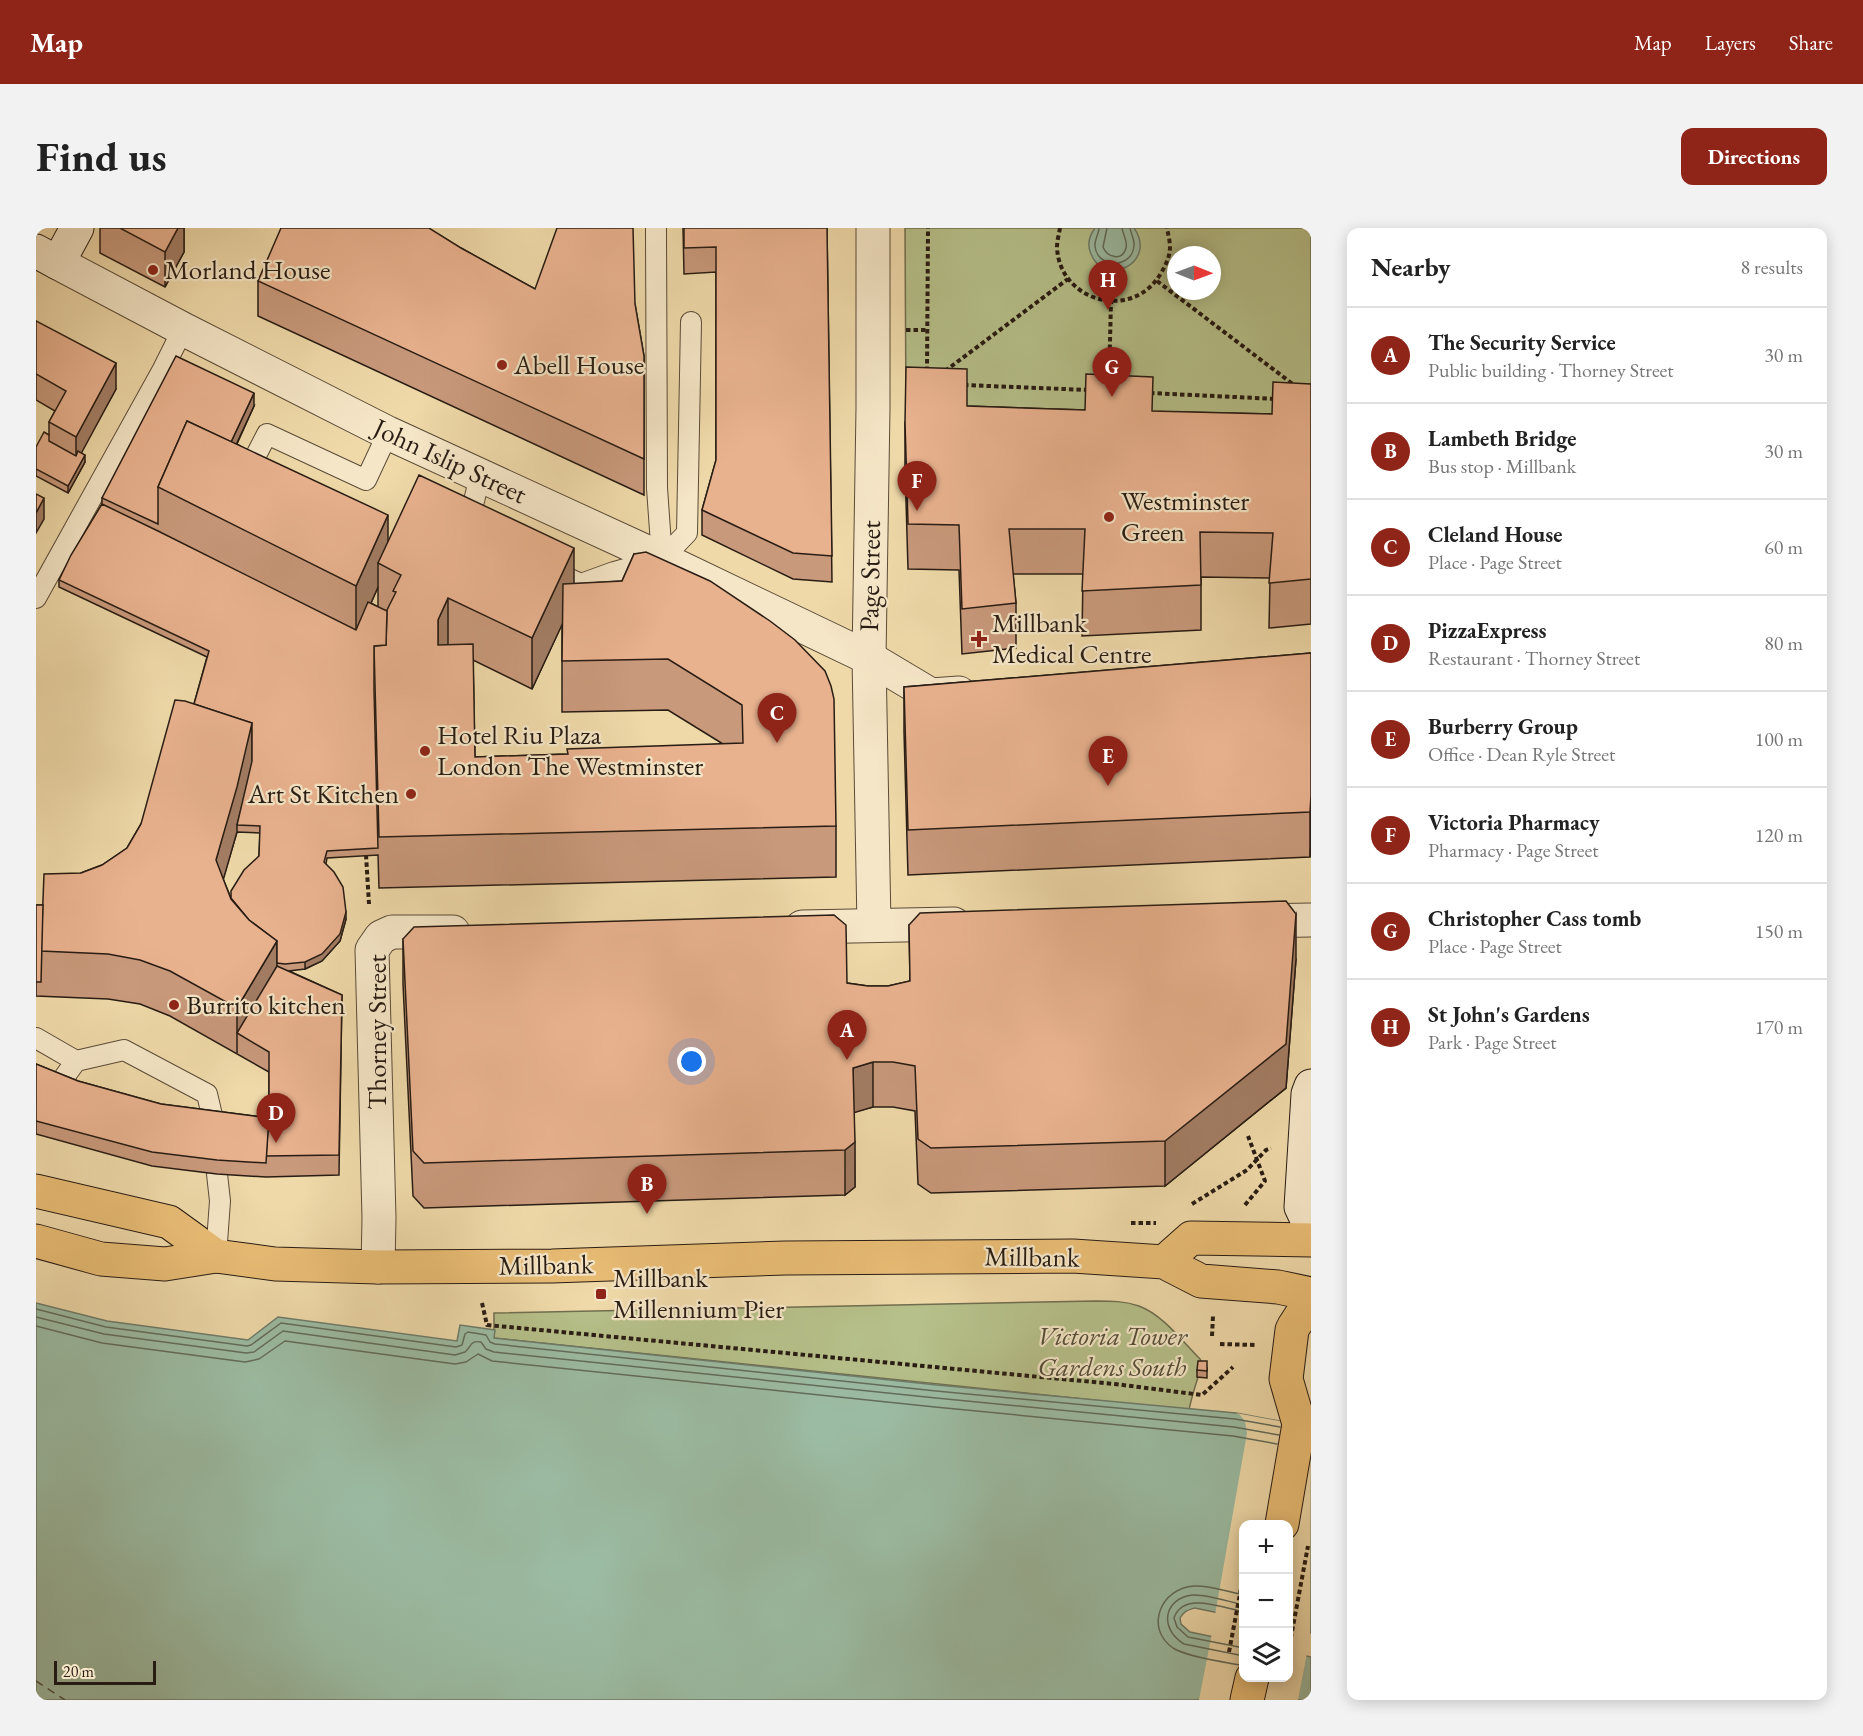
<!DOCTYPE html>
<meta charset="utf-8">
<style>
body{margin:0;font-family:"EB Garamond",serif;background:#f2f2f2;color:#222}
.controls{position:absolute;right:18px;bottom:18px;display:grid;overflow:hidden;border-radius:12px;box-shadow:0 3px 15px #0003}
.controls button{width:54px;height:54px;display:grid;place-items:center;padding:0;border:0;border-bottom:2px solid #e0e0e0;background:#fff;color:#222;font:30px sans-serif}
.compass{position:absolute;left:1131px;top:18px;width:54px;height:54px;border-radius:50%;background:#fff;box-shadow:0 3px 15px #0003;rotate:91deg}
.scale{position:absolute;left:18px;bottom:15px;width:102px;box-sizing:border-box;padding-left:6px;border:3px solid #281c13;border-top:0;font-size:16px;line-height:21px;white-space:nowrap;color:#281c13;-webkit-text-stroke:4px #f5e6c7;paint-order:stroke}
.you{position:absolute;left:656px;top:834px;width:21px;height:21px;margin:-15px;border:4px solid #fff;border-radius:50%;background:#1a73e8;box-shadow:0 0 0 9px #1a73e833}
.badge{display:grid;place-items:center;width:39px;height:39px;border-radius:50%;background:#8f2418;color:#fff;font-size:20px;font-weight:700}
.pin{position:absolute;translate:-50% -50px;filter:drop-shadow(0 2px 3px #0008)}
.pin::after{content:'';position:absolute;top:32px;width:21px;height:18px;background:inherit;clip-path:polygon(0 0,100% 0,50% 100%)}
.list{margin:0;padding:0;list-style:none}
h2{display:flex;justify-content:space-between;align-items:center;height:78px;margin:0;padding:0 24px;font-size:26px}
h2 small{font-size:20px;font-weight:400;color:#767676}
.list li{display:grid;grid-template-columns:39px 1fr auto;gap:18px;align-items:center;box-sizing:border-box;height:96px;padding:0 24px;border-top:2px solid #e0e0e0}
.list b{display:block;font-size:22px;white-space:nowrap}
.list p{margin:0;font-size:20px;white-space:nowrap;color:#767676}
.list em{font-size:20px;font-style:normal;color:#767676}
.icon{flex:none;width:33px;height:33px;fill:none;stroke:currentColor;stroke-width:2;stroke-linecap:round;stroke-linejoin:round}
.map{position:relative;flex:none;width:1275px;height:1472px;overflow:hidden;border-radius:12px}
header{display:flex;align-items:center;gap:36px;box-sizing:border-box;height:84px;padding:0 30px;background:#8f2418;color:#fff}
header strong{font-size:28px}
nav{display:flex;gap:33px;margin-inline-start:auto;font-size:21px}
.intro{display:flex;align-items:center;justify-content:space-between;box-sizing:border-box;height:144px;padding:0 36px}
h1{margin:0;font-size:42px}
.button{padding:15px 27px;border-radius:12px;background:#8f2418;color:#fff;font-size:21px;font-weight:700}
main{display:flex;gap:36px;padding:0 36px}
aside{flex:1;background:#fff;border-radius:12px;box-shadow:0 3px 15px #0003}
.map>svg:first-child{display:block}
</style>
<header>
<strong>Map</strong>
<nav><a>Map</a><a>Layers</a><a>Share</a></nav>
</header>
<div class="intro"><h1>Find us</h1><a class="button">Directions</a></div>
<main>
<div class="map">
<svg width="1275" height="1472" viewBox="0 0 1275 1472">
<rect width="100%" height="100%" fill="#efd9a9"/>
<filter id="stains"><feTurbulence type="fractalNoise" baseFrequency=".00333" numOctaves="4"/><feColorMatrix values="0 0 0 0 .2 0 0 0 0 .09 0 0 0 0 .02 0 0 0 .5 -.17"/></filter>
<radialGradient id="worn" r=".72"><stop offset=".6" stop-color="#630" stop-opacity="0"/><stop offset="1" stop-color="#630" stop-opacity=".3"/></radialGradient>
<g fill="#b6c08a" stroke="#6f6e4e" stroke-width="1.5" fill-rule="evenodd">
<path d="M869 0H1275V201L870 184ZM1140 27H1176V63H1140Z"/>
<path d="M1060 1073C1075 1073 1089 1073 1103 1078 1127 1087 1146 1113 1164 1131L1166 1135C1162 1151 1156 1166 1153 1182L458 1110V1085Z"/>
</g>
<g fill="#9bbba2" stroke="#6d7b69" stroke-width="1.5">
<path d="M1059 0H1098C1122 34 1069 61 1055 26 1051 17 1053 8 1059 0Z"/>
<path d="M0 1075 71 1093 212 1112 242 1089 421 1113 424 1097 459 1102 458 1110 901 1157 1200 1185 1275 1199V1405L1253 1400 1252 1296H1208L1207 1390 1159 1380C1152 1382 1148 1383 1144 1390L1145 1396 1154 1404 1207 1415 1208 1450H1252L1253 1424 1275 1429V1472H0Z"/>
</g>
<g fill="#efd9a9">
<polygon points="1200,1185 1275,1199 1274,1407 1252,1403 1252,1296 1208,1296 1208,1393 1179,1387 1211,1205 1209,1193 1204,1187"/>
<polygon points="1176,1405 1208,1412 1208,1450 1252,1450 1252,1421 1271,1425 1262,1472 1163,1472"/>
</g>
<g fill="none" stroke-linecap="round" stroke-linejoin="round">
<g stroke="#626c5a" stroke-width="1.5">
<path d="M1063 0C1063 6 1058 12 1059 18 1061 41 1096 41 1098 18 1099 12 1095 6 1094 0"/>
<path d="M1071 0 1067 19C1071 29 1086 34 1090 20 1092 13 1087 7 1086 0"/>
<polyline points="0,1081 70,1099 211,1118 215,1117 245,1095 420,1119 426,1117 429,1106 432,1104 450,1107 454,1114 459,1116 900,1163 1199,1191 1244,1199"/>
<path d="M0 1089 68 1106 210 1125 218 1124 247 1103 419 1127 429 1124C436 1118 434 1112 445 1114L450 1121 458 1124 900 1170 1198 1199 1243 1207"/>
<polyline points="0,1098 66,1115 209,1134 223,1131 249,1113 419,1136 430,1134 442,1126 456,1133 899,1179 1197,1208 1241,1216"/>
<path d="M1208 1377C1193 1374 1171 1366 1157 1367 1127 1370 1123 1401 1148 1416L1208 1428"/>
<path d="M1208 1384C1187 1380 1147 1363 1138 1390L1141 1399 1152 1409 1208 1420"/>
<path d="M1204 1437C1187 1434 1151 1429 1137 1420 1108 1400 1125 1360 1158 1358 1173 1357 1192 1364 1208 1367"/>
</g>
<polyline stroke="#4a4c3e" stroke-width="1.5" stroke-dasharray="8 6" stroke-linecap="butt" points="0,1453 29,1472"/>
<g stroke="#5a4b38" stroke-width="22">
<g id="lane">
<polyline points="620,0 621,260 626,331 651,305 655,94"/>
<polyline points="213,241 231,206 330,252 352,205"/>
<polyline points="432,298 444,248"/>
<polyline points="514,342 545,356 578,344 617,333"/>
<polyline points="0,370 127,141 147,101"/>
<polyline points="0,810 40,833"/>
<polyline points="21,859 40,833 88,822 171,866 178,896"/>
<polyline points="180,1028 184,973 181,946"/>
</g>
</g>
<g stroke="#5a4b38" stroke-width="35">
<g id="street">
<polyline points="837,0 837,180 833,430 838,697"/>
<polyline points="22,35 147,101 352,205 626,331 833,430 895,467 923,465"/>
<polyline points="1216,693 1275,692"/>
<polyline points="766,699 918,696"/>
<polyline points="342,1039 343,990 336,722 345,709 356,704 417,704"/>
</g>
</g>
<g stroke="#281c13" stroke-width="35">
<g id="secondary">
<polyline points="0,23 22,35 41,0"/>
<polyline points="1275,858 1272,866 1265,979 1275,1000"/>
</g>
</g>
<g stroke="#281c13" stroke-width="35">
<g id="primary">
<polyline points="0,963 133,994 180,1028"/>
<polyline points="0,1013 65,1031 129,1036 180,1028 239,1036 342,1039 516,1038 749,1030 1037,1028 1128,1034 1165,1053 1242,1059 1275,1066"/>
<polyline points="1128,1034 1155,1010 1275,1012"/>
<polyline points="1246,1296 1263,1196 1250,1151 1256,1102 1258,1098 1275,1072"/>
<polyline points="1211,1472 1216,1450"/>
</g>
</g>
<g stroke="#281c13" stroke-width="4" stroke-dasharray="4.5 3" stroke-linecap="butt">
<path d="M1024 0C1023 6 1021 13 1021 19 1023 74 1097 94 1125 45 1130 37 1134 28 1134 19 1134 13 1132 6 1131 0"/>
<polyline points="1121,53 1258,157"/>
<polyline points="870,102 891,102"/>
<polyline points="891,143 892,0"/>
<polyline points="909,143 1032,51"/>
<polyline points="1073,151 1075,74"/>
<polyline points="928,157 1052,162"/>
<polyline points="1114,165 1241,171"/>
<polyline points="330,627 333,676"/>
<polyline points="1156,976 1211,942 1230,922 1235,920"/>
<polyline points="1209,977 1229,953 1212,908"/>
<polyline points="1095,995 1120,995"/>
<polyline points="446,1075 451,1097 1079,1156 1166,1167 1197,1139"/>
<polyline points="1176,1108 1177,1088"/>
<polyline points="1184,1116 1219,1117"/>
<polyline points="1193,1424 1208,1345"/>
<polyline points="1252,1425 1272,1318"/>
</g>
<use href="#lane" stroke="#f5e6c7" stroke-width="20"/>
<use href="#street" stroke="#f5e6c7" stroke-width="33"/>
<use href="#secondary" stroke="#f5e6c7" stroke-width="33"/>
<use href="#primary" stroke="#e8bc74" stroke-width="33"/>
</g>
<g fill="#c8997b" stroke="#281c13" stroke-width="1.5" fill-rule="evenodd">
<polygon points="64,0 148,0 148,24 129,59 64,25"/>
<polygon points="647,0 791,0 796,354 757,351 666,307 666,282 680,232 680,44 648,46"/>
<polygon points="425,20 499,61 599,76 608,128 608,267 222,88 222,53"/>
<polygon points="0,93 80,161 45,224 49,234 32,265 0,248 0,219 13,207 13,194 19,183 0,172"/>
<polygon points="1275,156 1275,396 1233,400 1234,350 1165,349 1165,402 1046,408 1047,346 977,346 980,375 980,420 926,426 923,342 872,341 869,238 869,194 931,178 1049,182 1236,186"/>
<path d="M218 178 201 216 352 313 538 356 586 353 598 326 800 598V649L343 660 342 627 291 630 290 636 310 691 304 713 286 733 269 741 253 743 306 767 303 947 230 949 181 946 116 938 0 906V836L42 853 125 876 233 890V844L134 788 104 776 72 771 0 768V677H7L45 645 66 637 91 620 105 596 158 476 171 429 23 359V352L66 276V270ZM342 359V379L335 375ZM526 396V484L632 482 687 516 531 526 439 529 437 432 496 461ZM201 604 224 605 223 628 195 670 187 651Z"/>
<polygon points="1275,425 1275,613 1274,629 872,647 868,504 868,459"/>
<polygon points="873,697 1260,731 1250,860 1129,958 895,965 882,956 879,883 857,879 837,879 818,884 819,959 809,967 388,980 377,968 367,756 367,711 811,755 832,758 852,758 874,753"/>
<polygon points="1171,1140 1171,1150 1161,1149 1161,1142"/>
</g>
<g fill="#a37d64" stroke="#281c13" stroke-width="1.5">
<polygon points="142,0 148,0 148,24 129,59 129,24"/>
<polygon points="80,135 80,161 40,235 40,209"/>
<polygon points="218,165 218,178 181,258 181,244"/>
<polygon points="49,227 49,234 32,265 32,258"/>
<polygon points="8,270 8,291 0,305 0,285"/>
<polygon points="352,287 352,338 342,335 342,359 320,409 320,358"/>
<polygon points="538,320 538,371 496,461 496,410"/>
<polygon points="412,370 412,421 402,443 402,392"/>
<polygon points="216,495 216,540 201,597 201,604 180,677 180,632"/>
<polygon points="1275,568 1275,613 1274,629 1274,584"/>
<polygon points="310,684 310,691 304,713 286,733 269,741 269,734"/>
<polygon points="1260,686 1260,731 1250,860 1129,958 1129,913"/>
<polygon points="241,713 241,758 201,805 201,825 201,780"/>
<polygon points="837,834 837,879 817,885 817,840"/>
<polygon points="819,914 819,959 809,967 809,922"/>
</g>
<g fill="#e9b28f" stroke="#281c13" stroke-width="1.5">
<polygon points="84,0 142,0 129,24"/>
<polygon points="245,0 393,0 425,20 499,61 521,0 597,0 599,76 608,128 608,231 222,53"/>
<polygon points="648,0 791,0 796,328 757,325 666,282 680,232 680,19 648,20"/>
<polygon points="0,93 80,135 40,209 13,194 30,163 0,146"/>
<polygon points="140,128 218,165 195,214 151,193 122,259 122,296 66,270"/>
<polygon points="870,139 931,141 931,178 1049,182 1050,146 1117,149 1116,183 1236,186 1237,154 1275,156 1275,351 1233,355 1237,305 1164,304 1165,357 1046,363 1049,301 973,301 980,375 926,381 923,297 872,296 869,194"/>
<polygon points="151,193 352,287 320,358 122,259"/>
<polygon points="8,204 13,207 13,213 40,228 42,223 49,227 32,258 0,241 0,219"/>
<polygon points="383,247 538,320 496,410 412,370 402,392 402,417 437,416 439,529 532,526 531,521 707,515 706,477 632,431 526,433 527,356 586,353 598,326 610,324 674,353 734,393 759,412 789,443 795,458 798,471 800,598 343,609 338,418 350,417 351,382 360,364 357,363 365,347 342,335"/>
<polygon points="0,266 8,270 0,285"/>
<polygon points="66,276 122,303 320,402 332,374 351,383 350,417 338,418 338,462 342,620 291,623 288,634 298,644 307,659 310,684 304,706 286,726 269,734 249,736 241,735 241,713 213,692 195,670 195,663 208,642 223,628 224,598 201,597 216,533 216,495 158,476 173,423 23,352 35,327"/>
<polygon points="1275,425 1275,568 1274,584 872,602 868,459"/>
<polygon points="139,472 149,473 216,495 201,559 180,632 195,671 213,692 241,713 201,780 134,743 104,732 72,726 5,723 8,646 45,645 66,637 91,620 105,596"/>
<polygon points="1250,673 1260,686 1250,816 1129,913 895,920 882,911 879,838 857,834 837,834 817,840 819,914 809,922 388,935 377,923 367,711 378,699 798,687 810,697 811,755 832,758 852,758 874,753 873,697 884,685"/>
<polygon points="0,677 7,677 5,754 0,754"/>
<polygon points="241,738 306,767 303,927 230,928 233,883 233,824 201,805"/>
<polygon points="0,836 42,853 125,876 233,890 230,935 181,932 116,924 0,893"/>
<polygon points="1162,1133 1171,1133 1171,1143 1161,1142"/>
</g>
<g fill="#8f2418" stroke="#f5e6c7" stroke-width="2">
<circle cx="117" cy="42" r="6"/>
<circle cx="466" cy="137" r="6"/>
<circle cx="1073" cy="289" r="6"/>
<path d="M940 402h6v6h6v6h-6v6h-6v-6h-6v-6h6z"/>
<circle cx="389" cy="523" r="6"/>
<circle cx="375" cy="566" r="6"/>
<circle cx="138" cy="777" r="6"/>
<rect x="559" y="1060" width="12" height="12" rx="3"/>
</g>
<g text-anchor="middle" stroke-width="4.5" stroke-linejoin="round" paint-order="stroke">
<g font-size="27" fill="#281c13" stroke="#f5e6c7" text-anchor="start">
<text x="129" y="51">Morland House</text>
<text x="478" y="146">Abell House</text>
<text x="1085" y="282">Westminster<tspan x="1085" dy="31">Green</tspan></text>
<text x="956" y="404">Millbank<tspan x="956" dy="31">Medical Centre</tspan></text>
<text x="401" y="516">Hotel Riu Plaza<tspan x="401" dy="31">London The Westminster</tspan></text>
<text x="363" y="575" text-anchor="end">Art St Kitchen</text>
<text x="150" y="786">Burrito kitchen</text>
<text x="577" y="1059">Millbank<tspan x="577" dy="31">Millennium Pier</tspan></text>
</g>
<g font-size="27" fill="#281c13" stroke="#f5e6c7">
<text transform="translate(414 233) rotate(25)" y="9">John Islip Street</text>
<text transform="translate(834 348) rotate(-89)" y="9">Page Street</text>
<text transform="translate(341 804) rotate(-90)" y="9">Thorney Street</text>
<text transform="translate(996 1029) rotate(1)" y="9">Millbank</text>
<text transform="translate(510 1037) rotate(-1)" y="9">Millbank</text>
</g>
<g font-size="27" font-style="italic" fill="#534d37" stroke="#f5e6c7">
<text x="1076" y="1117">Victoria Tower<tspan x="1076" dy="31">Gardens South</tspan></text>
</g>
</g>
<rect width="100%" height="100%" filter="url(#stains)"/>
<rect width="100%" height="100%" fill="url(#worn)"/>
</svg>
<div class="controls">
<button>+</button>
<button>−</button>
<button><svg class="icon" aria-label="layers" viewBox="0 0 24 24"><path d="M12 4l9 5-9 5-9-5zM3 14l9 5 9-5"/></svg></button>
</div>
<svg class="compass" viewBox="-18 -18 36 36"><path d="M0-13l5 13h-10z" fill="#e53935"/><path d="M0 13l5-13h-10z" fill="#767676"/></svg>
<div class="scale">20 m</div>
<div class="you"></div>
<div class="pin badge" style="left:811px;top:832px">A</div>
<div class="pin badge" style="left:611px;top:986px">B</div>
<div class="pin badge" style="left:741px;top:515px">C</div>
<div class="pin badge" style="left:240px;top:915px">D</div>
<div class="pin badge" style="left:1072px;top:558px">E</div>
<div class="pin badge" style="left:881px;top:283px">F</div>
<div class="pin badge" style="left:1076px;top:169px">G</div>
<div class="pin badge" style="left:1072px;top:82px">H</div>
</div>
<aside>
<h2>Nearby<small>8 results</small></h2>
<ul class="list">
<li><span class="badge">A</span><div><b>The Security Service</b><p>Public building · Thorney Street</p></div><em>30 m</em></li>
<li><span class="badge">B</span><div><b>Lambeth Bridge</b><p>Bus stop · Millbank</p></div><em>30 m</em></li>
<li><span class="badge">C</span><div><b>Cleland House</b><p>Place · Page Street</p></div><em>60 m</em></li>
<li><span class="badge">D</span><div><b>PizzaExpress</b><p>Restaurant · Thorney Street</p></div><em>80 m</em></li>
<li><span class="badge">E</span><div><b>Burberry Group</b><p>Office · Dean Ryle Street</p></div><em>100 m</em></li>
<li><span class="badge">F</span><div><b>Victoria Pharmacy</b><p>Pharmacy · Page Street</p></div><em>120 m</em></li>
<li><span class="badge">G</span><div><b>Christopher Cass tomb</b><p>Place · Page Street</p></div><em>150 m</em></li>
<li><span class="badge">H</span><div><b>St John's Gardens</b><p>Park · Page Street</p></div><em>170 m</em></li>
</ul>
</aside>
</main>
